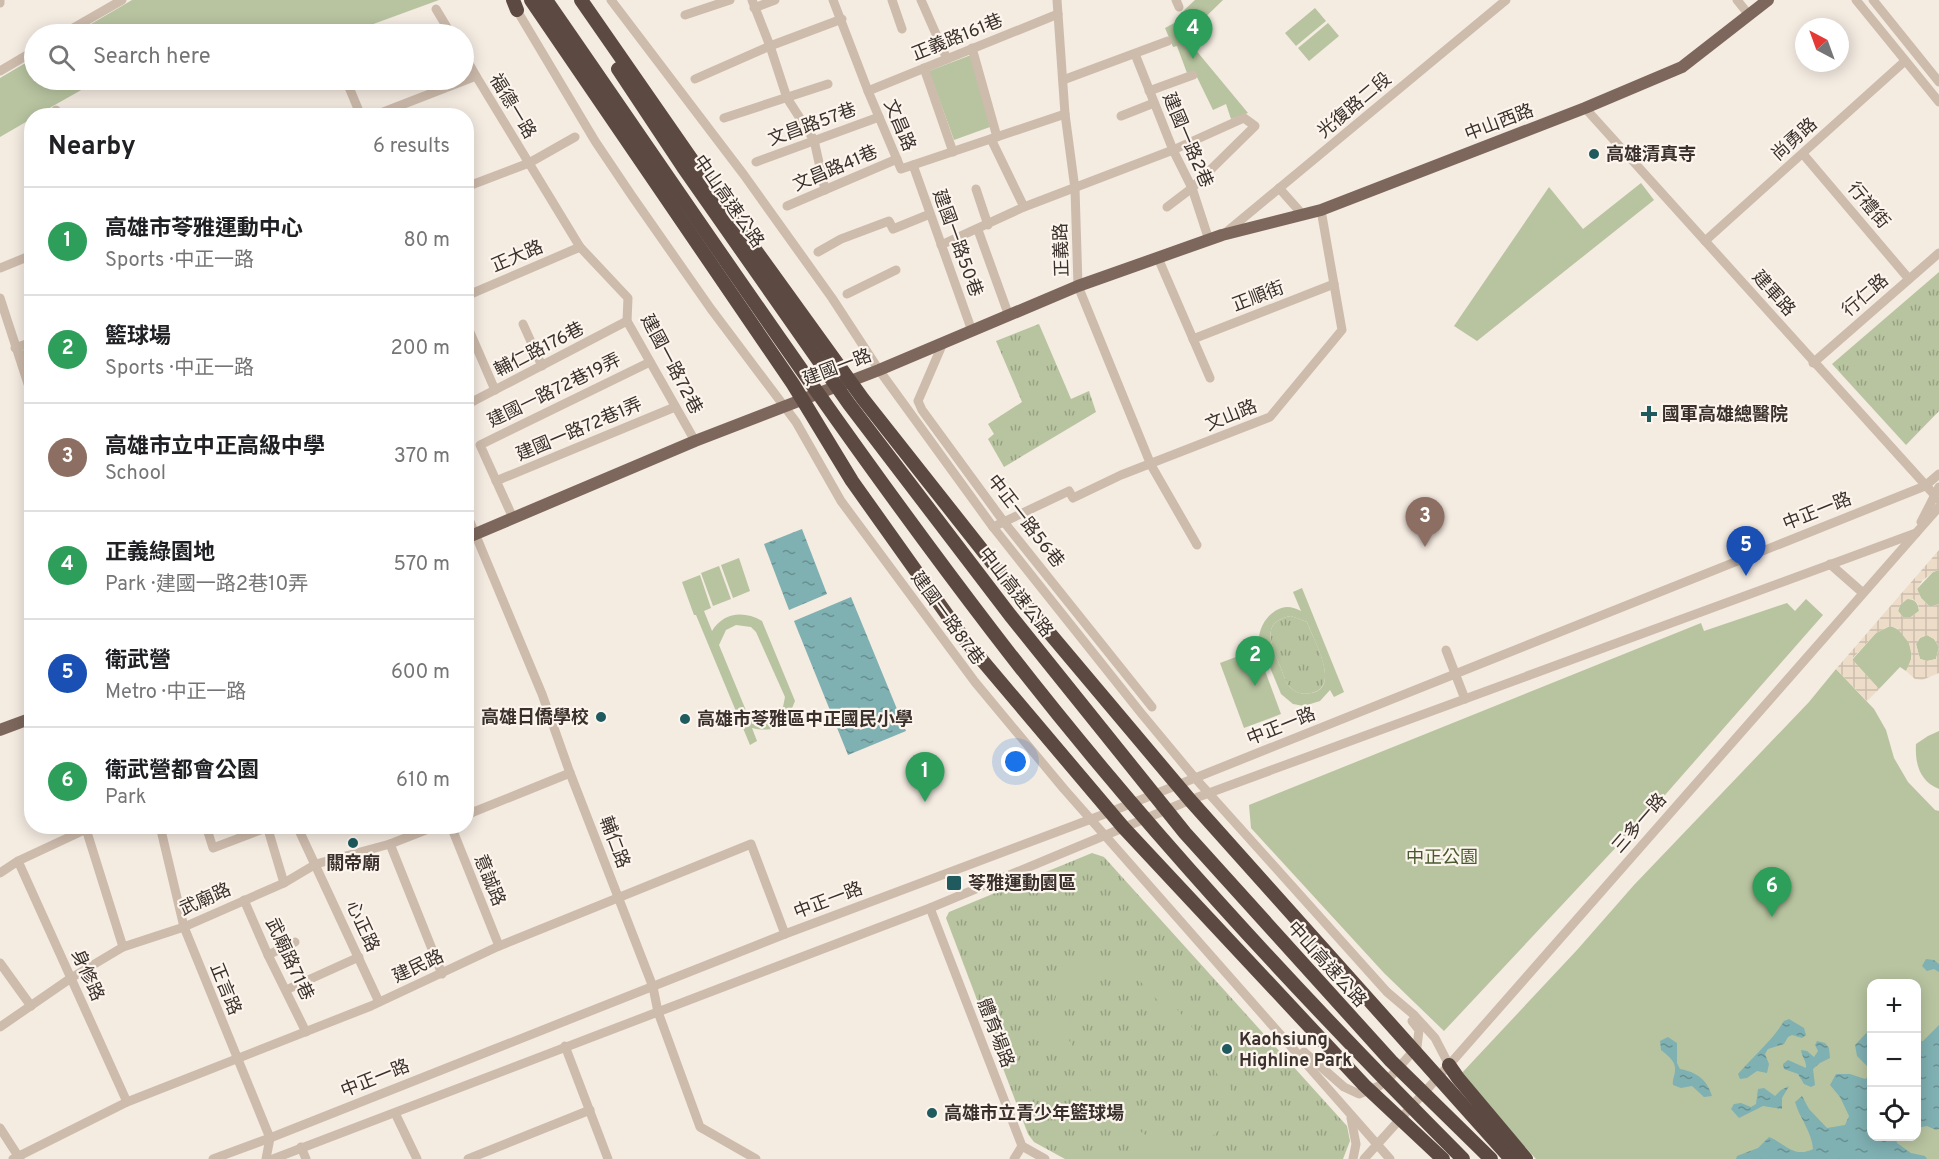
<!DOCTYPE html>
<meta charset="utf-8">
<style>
body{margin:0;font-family:Overpass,"Noto Sans TC",sans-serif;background:#f6f6f6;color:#202124}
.controls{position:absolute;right:18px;bottom:18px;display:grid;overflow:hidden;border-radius:12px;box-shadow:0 3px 15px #0003}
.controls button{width:54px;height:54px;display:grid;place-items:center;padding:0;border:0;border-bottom:2px solid #e0e0e0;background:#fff;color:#202124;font:30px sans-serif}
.compass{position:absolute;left:1795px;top:18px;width:54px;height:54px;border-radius:50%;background:#fff;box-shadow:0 3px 15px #0003;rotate:319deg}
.you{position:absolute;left:1016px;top:762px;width:21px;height:21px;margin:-15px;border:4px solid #fff;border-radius:50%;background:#1a73e8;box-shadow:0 0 0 9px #1a73e833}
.badge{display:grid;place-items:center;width:39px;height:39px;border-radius:50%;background:#0f766e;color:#fff;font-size:20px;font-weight:700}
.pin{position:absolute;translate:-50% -50px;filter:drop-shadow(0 2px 3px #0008)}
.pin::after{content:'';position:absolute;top:32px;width:21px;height:18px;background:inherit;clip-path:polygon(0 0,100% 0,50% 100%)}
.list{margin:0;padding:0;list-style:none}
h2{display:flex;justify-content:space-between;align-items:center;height:78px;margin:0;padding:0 24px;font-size:26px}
h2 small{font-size:20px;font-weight:400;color:#757577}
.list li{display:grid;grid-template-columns:39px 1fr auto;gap:18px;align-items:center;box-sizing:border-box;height:108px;padding:0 24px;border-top:2px solid #e0e0e0}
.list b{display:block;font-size:22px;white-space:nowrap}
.list p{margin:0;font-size:20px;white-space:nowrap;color:#757577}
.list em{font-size:20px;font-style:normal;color:#757577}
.icon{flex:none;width:33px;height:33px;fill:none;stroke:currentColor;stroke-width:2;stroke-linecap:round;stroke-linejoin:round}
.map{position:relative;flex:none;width:1939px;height:1159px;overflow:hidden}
.search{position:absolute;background:#fff;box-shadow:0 3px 15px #0003;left:24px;top:24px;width:450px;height:66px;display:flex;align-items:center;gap:15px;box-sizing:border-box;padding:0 21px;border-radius:33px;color:#757577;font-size:22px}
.panel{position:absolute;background:#fff;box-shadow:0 3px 15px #0003;left:24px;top:108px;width:450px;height:726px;border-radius:24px}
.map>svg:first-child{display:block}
</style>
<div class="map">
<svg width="1939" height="1159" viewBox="0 0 1939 1159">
<defs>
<pattern id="grass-tufts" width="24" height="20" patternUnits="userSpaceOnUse" patternTransform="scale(1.5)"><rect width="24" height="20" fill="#b8c4a0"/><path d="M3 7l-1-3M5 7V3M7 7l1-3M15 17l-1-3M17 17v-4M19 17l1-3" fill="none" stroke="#97a083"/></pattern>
<pattern id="plaza-grid" width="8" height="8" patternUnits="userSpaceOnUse" patternTransform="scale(1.5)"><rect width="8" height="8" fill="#ecdcc8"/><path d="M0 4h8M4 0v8" fill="none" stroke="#cbbdac"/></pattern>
<pattern id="water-ripples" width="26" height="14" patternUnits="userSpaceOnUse" patternTransform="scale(1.5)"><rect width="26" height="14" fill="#7fb0b2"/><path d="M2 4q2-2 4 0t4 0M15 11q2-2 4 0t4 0" fill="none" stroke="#699091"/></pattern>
</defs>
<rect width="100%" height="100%" fill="#f4ebe1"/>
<g fill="url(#grass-tufts)">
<polygon points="1939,272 1939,411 1906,445 1832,364"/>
<polygon points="1039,324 1071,399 1089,391 1096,412 1004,467 988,439 994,434 988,424 1022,402 996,341"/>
<path d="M1291 616 1307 622C1313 639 1342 687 1311 693 1303 695 1295 693 1290 687 1285 682 1283 673 1280 666 1272 646 1259 622 1291 616Z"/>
<polygon points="1092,853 1104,857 1347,1126 1350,1141 1343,1159 1065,1159 1034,1142 1028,1134 946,918 949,912"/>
</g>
<g fill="#b8c4a0" fill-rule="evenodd">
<polygon points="132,0 439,0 346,34 74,34"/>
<polygon points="1195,0 1223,0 1185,37 1248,113 1231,119 1226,104 1213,110 1194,71 1187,73 1177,46 1173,47 1165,28 1178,21 1180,14"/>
<polygon points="1315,8 1326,21 1296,46 1285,33"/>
<polygon points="1328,23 1339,36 1309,61 1298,48"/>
<polygon points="971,55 990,127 954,140 929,71"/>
<polygon points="34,58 34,80 99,80 37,115 32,116 31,119 0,137 0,78"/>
<polygon points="1641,183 1654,200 1477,341 1454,326 1549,187 1583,229"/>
<polygon points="31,347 31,384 21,351"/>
<polygon points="739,558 750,591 733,598 721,565"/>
<polygon points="719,566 731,599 713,606 701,573"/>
<polygon points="1939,570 1939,604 1930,607 1921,598 1917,589 1933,572"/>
<path d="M700 575 711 608 704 611 712 631C723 613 743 610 762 621L795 701C786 723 778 734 752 728L757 741 750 745 696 615H694L682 582ZM736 625 751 627 756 632 785 697 783 707 775 718C764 720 757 719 747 713L719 645 726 630Z"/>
<path d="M1302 588 1344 692 1334 697 1330 690 1320 701 1304 706 1293 704 1281 694 1259 641C1258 626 1271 608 1287 607 1292 607 1297 609 1301 611L1293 592ZM1291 616 1307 622C1313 639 1342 688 1311 693 1303 695 1295 693 1290 687 1285 682 1283 673 1280 666 1272 646 1259 622 1291 616Z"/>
<polygon points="1806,599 1823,615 1665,795 1444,1031 1384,973 1251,828 1249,805 1701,623 1704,631 1787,603 1795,611"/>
<path d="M1907 599C1915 599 1918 603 1919 611L1911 617H1903L1898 611 1900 605Z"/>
<path d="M1890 626C1909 631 1918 656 1906 671L1900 667 1879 689 1852 660 1876 633Z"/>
<polygon points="1927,635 1934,639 1939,647 1936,659 1927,661 1920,659 1916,644 1920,638"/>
<polygon points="1257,649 1281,714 1244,728 1220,663"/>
<path d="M1836 669 1874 709 1886 730 1894 758 1908 782 1935 810 1939 811V1159H1536L1460 1075 1577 950 1634 885 1809 702ZM1872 984H1916V1136H1872Z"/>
<path d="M1939 731V789C1919 781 1915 763 1916 744L1928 736Z"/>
<path d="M1112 958C1128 962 1138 967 1150 977L1221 1062C1253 1118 1208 1159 1147 1150L1143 1154 1041 1029 1052 1020C1053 983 1075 960 1112 958ZM1099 972C1115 971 1126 973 1140 981 1159 1003 1218 1063 1223 1087 1228 1110 1211 1131 1192 1140 1174 1149 1156 1143 1141 1132 1127 1115 1114 1097 1100 1080 1091 1070 1081 1059 1073 1047 1053 1016 1068 985 1099 972Z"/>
</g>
<path fill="url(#plaza-grid)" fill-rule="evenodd" d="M1939 550V570L1933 572 1922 581 1917 589 1921 598 1930 607 1939 604V673L1922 680 1915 679 1906 671 1912 657 1909 643 1897 628 1890 626 1876 633 1852 659 1879 689 1867 701 1836 669ZM1907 599H1913L1918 604 1919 611 1911 617H1903L1898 611 1900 605ZM1927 635 1934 639 1939 647 1936 659 1927 661 1920 659 1916 644 1920 638Z"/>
<g fill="url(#water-ripples)">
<polygon points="802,529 827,594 789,610 764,544"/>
<polygon points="851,597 906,731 848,755 794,621"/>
<polygon points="1926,959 1934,960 1939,964 1939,972 1934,969 1927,971 1922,966"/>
<path d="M1789 1019 1804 1028 1806 1035 1802 1038 1792 1035 1788 1037 1784 1044 1768 1049 1765 1054 1769 1064 1767 1073 1757 1071 1747 1078 1740 1079 1738 1074C1753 1056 1772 1041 1784 1021Z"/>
<polygon points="1939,1025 1939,1129 1936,1130 1927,1126 1917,1128 1917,1042 1923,1041"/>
<path d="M1871 1028 1872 1136 1896 1137 1897 1143 1911 1153 1925 1156 1927 1159H1736L1737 1156 1758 1148 1769 1137C1783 1142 1794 1159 1813 1149 1812 1132 1800 1119 1795 1102L1802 1096 1809 1109 1827 1128 1845 1125 1849 1116 1840 1097 1830 1085 1836 1074H1850L1865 1079 1871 1075 1870 1069 1857 1056 1855 1045Z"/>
<path d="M1668 1037 1677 1043V1063L1680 1069C1696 1072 1707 1079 1712 1096L1704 1097 1692 1086 1681 1088 1673 1085C1672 1079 1675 1076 1675 1070 1676 1061 1667 1055 1661 1050L1660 1041Z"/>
<path d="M1817 1041 1825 1043 1829 1048 1830 1058 1820 1063 1813 1069 1815 1085 1811 1087 1804 1084 1798 1074 1784 1069 1783 1064 1788 1060 1806 1068C1807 1062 1802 1057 1801 1050L1807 1051 1814 1057 1818 1051 1815 1045Z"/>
<polygon points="1789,1086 1782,1098 1782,1109 1763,1106 1739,1118 1731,1109 1734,1104 1741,1103 1751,1107 1756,1104 1758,1089 1764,1088 1775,1096 1781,1090"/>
</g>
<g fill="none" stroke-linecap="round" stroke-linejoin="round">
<g stroke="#cdbbac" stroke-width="9">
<polyline points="611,0 744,175 832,298 879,370 993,527 1141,713 1195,778 1387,992 1414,1015 1435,1038 1449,1065"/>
<polyline points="752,0 770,46 787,98 814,140 825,190"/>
<polyline points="833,0 868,91 901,169 1065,114"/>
<polyline points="892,0 902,29"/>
<polyline points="921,0 947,59"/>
<polyline points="1057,0 1065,114 1075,189 1078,286 1151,465 1197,545"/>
<polyline points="1176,0 1179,7"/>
<polyline points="1737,0 1749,15"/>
<polyline points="1856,0 1939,102"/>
<polyline points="1873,0 1939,82"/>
<polyline points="0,3 0,0"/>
<polyline points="515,7 595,141 632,196 711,309 796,422 841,501 975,682 1064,789 1390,1159"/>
<polyline points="754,8 775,0"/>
<polyline points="436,9 451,34"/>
<polyline points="685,15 730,0"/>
<polyline points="63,34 122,0"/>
<polyline points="972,48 997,137"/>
<polyline points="1135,54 1173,150 1192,188 1209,240"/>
<polyline points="464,55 476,76"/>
<polyline points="924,68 953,152"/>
<polyline points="0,71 34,51"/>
<polyline points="695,79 770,46 842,19"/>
<polyline points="346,80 361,116"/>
<polyline points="1063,80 1168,41"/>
<polyline points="868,91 1058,14"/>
<polyline points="1149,91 1193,75"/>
<polyline points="1585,108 1939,500"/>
<polyline points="56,110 58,116"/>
<polyline points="373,116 476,76 580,247 628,298 627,321 695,441"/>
<polyline points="1121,116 1154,103"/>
<polyline points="724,118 828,84"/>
<polyline points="991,139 1024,207"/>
<polyline points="1803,154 1909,279"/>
<polyline points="756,162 879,117"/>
<polyline points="913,165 972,331"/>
<polyline points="466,187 529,163 575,137"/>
<polyline points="1279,188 1303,215"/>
<polyline points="976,189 988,225"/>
<polyline points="787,206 897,159"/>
<polyline points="978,230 1009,316"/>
<polyline points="1224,234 1506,0"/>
<polyline points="1705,241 1905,61"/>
<polyline points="941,245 1024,207 1173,150 1244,118 1255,126 1192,188 1167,207"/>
<polyline points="818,252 841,239 889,221 893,229 930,214"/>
<polyline points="1158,258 1210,378"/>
<polyline points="0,268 32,255"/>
<polyline points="847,294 896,270"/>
<polyline points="466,296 580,247"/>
<polyline points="0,298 32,396"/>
<polyline points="466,323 495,390"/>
<polyline points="523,324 542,366"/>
<polyline points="1193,339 1334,284"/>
<polyline points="943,343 918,401 922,410 1004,522 1152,707"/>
<polyline points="15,348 32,342"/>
<polyline points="1813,363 1939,253"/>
<polyline points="466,405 627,321"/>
<polyline points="496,481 675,407"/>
<polyline points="466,512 542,694 570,773 653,987 658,1012 700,1127 756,1159"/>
<polyline points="513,518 480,445 650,362"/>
<polyline points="1921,522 1939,487"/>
<polyline points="993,527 1069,491 1073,498 1121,475 1270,417 1342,330 1321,210"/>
<polyline points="1830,564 1863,593"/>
<polyline points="1446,650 1465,699"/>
<polyline points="466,815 570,773"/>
<polyline points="160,826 184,927 270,1138 266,1159"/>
<polyline points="206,826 213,848 271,826"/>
<polyline points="267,826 284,883"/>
<polyline points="297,826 379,1002"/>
<polyline points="451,826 499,946"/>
<polyline points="86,829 123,947"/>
<polyline points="390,844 442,974"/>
<polyline points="18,861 127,1102"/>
<polyline points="0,873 18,861 93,826"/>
<polyline points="244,900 268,955 306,1032"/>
<polyline points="930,908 1022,1146 1045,1159"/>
<polyline points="268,955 295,942"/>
<polyline points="0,963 31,1006"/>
<polyline points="286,990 359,957"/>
<polyline points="0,1027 71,978 123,947 184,927 284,883 316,864 390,844 436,826"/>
<polyline points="565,1046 608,1159"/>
<polyline points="1304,1052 1344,1087 1359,1094 1379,1086 1392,1075 1417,1047 1419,1030 1412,1021"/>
<polyline points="395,1113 417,1159"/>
<polyline points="1351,1118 1356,1144 1353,1159"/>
<polyline points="0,1128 20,1159"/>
<polyline points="301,1147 306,1159"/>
<polyline points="13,1159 127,1102 371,1006 499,946 751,844 785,934"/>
<polyline points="213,1159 270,1138 785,934 1110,812 1925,486 1939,474"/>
<polyline points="273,1159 930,908 1190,800 1916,533"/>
<polyline points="468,1159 590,1110"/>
<polyline points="1014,1159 1022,1146"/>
<polyline points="1364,1159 1449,1065 1939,507"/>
</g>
<g stroke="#7d675c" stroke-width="12">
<polyline points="466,538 695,441 879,370 1078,286 1222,235 1321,210 1585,108 1682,67 1768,0"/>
<polyline points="0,730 32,718"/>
</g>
<g stroke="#5c4a42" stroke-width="14">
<polyline points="513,0 517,10"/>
<polyline points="531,0 793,384 852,481 965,640 1123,827 1364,1085 1443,1159"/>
<path d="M546 0C693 212 836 427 993 632 1136 819 1297 992 1463 1159"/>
<polyline points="581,0 733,219 863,399 1020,598 1190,800 1511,1159"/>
<polyline points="618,69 683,167 849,404 1010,615 1185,833 1391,1061 1491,1159"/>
<polyline points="1449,1065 1458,1078 1526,1159"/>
</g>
</g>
<g fill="#1f5a5e" stroke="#fbf5ee" stroke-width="2">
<circle cx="1594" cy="154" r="6"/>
<path d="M1646 405h6v6h6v6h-6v6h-6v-6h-6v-6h6z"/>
<circle cx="601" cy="717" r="6"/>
<circle cx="685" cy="719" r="6"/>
<circle cx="353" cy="843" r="6"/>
<rect x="946" y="875" width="16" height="16" rx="3"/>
<circle cx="1227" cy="1049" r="6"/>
<circle cx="932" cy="1113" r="6"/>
</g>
<g text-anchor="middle" stroke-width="4.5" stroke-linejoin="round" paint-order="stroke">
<g font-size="18" fill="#3b302b" stroke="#fbf5ee">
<text transform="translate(957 37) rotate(-22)" y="6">正義路161巷</text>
<text transform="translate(1354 105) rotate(-40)" y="6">光復路二段</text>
<text transform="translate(513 106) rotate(59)" y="6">福德一路</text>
<text transform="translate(1499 122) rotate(-21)" y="6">中山西路</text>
<text transform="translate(812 124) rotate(-20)" y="6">文昌路57巷</text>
<text transform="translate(900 125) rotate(67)" y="6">文昌路</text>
<text transform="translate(1794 139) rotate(-42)" y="6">尚勇路</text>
<text transform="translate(1188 140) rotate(67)" y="6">建國一路2巷</text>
<text transform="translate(835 168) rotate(-23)" y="6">文昌路41巷</text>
<text transform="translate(729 201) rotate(55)" y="6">中山高速公路</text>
<text transform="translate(1869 205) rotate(50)" y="6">行禮街</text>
<text transform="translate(958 243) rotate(70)" y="6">建國一路50巷</text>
<text transform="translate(1061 250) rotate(-92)" y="6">正義路</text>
<text transform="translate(517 256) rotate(-23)" y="6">正大路</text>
<text transform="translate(1774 293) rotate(48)" y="6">建軍路</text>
<text transform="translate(1865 295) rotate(-41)" y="6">行仁路</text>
<text transform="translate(1258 296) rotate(-21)" y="6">正順街</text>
<text transform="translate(539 349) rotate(-27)" y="6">輔仁路176巷</text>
<text transform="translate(672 364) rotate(62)" y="6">建國一路72巷</text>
<text transform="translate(837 367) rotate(-21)" y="6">建國一路</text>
<text transform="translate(554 390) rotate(-26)" y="6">建國一路72巷19弄</text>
<text transform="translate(1231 415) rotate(-22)" y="6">文山路</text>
<text transform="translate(579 429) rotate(-23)" y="6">建國一路72巷1弄</text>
<text transform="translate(1817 511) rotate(-22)" y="6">中正一路</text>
<text transform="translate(1026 521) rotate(52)" y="6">中正一路56巷</text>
<text transform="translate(1016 592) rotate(52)" y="6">中山高速公路</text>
<text transform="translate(948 618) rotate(54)" y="6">建國一路87巷</text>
<text transform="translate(1281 726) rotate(-22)" y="6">中正一路</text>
<text transform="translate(1639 823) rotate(-49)" y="6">三多一路</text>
<text transform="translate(615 842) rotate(69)" y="6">輔仁路</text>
<text transform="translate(490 880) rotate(68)" y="6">意誠路</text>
<text transform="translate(205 899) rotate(-24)" y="6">武廟路</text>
<text transform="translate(828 900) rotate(-21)" y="6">中正一路</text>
<text transform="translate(363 926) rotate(65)" y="6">心正路</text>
<text transform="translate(290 959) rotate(65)" y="6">武廟路71巷</text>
<text transform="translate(1327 964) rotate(48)" y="6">中山高速公路</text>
<text transform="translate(418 966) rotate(-25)" y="6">建民路</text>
<text transform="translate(88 975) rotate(66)" y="6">身修路</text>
<text transform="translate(226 989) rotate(68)" y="6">正言路</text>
<text transform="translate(996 1033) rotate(69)" y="6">體育場路</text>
<text transform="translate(375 1078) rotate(-22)" y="6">中正一路</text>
</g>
<g font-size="18" font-weight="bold" fill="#3b302b" stroke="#fbf5ee" text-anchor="start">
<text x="1606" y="160">高雄清真寺</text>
<text x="1662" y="420">國軍高雄總醫院</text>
<text x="589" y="723" text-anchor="end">高雄日僑學校</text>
<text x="697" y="725">高雄市苓雅區中正國民小學</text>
<text x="353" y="869" text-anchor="middle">關帝廟</text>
<text x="968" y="889">苓雅運動園區</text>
<text x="1239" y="1045">Kaohsiung<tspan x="1239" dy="21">Highline Park</tspan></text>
<text x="944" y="1119">高雄市立青少年籃球場</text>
</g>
<g font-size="18" fill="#4a5a2e" stroke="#fbf5ee">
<text x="1442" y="863">中正公園</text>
</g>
</g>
</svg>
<div class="controls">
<button>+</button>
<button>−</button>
<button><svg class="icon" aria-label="locate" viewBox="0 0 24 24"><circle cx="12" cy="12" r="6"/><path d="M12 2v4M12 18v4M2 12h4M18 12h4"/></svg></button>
</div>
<svg class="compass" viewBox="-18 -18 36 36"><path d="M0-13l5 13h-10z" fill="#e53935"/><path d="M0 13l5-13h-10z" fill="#757577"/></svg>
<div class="you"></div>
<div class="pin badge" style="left:925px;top:802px;background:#2e9e5b">1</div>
<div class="pin badge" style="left:1255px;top:686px;background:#2e9e5b">2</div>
<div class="pin badge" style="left:1425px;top:547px;background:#8d6e63">3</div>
<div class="pin badge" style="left:1193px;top:59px;background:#2e9e5b">4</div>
<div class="pin badge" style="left:1746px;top:576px;background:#1a4fb4">5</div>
<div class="pin badge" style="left:1772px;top:917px;background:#2e9e5b">6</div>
<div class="search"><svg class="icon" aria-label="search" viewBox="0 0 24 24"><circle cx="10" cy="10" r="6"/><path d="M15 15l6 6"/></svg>Search here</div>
<section class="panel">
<h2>Nearby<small>6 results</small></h2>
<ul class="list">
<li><span class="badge" style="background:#2e9e5b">1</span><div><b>高雄市苓雅運動中心</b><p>Sports · 中正一路</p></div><em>80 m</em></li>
<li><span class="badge" style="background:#2e9e5b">2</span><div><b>籃球場</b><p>Sports · 中正一路</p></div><em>200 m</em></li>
<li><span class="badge" style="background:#8d6e63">3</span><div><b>高雄市立中正高級中學</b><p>School</p></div><em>370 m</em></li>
<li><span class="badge" style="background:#2e9e5b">4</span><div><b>正義綠園地</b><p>Park · 建國一路2巷10弄</p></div><em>570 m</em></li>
<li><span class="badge" style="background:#1a4fb4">5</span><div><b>衛武營</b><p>Metro · 中正一路</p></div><em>600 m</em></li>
<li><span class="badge" style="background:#2e9e5b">6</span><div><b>衛武營都會公園</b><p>Park</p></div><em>610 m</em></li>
</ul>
</section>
</div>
